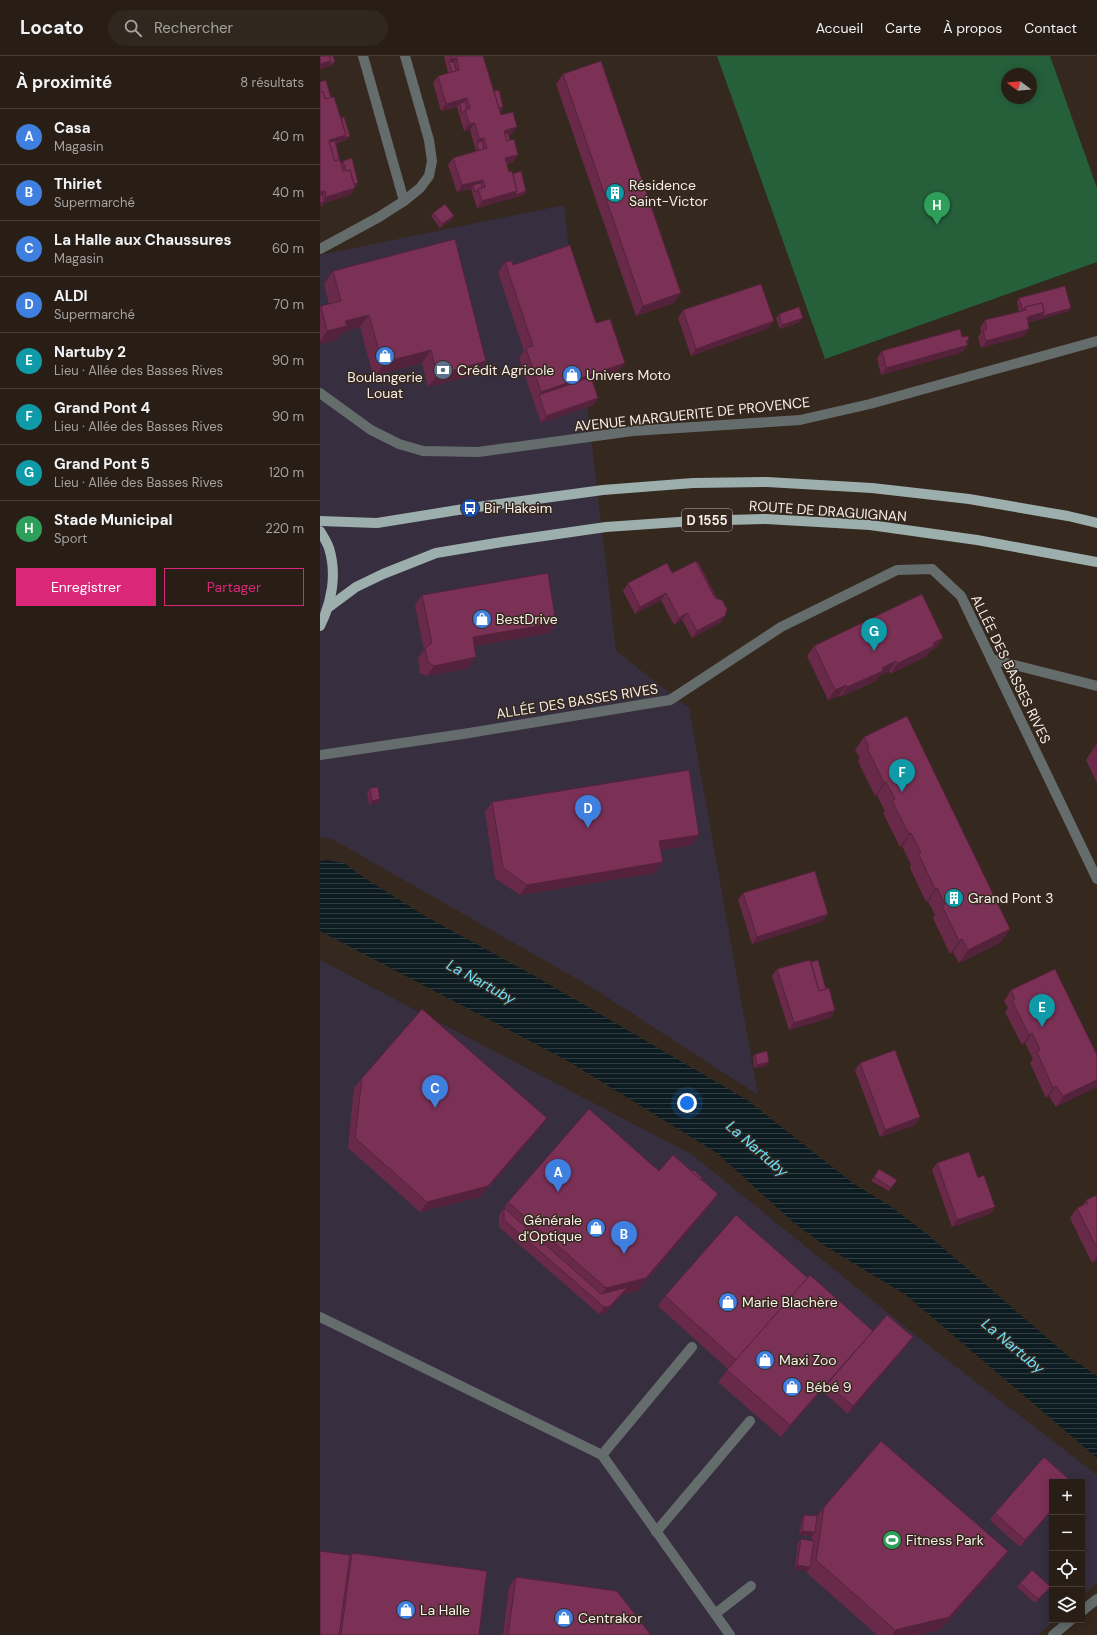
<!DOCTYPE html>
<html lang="fr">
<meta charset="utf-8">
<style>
body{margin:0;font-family:"DM Sans",sans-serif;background:#30271f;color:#f1f3f6}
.controls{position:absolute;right:12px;bottom:12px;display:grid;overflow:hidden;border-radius:0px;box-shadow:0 2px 10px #0003}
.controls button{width:36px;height:36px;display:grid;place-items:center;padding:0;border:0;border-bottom:1px solid #443c35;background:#281e16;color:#f1f3f6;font:20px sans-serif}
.compass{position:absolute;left:681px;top:12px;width:36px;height:36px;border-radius:50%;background:#281e16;box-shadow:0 2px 10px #0003;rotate:286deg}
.you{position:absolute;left:367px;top:1047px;width:14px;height:14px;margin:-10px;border:3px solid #fff;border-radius:50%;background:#1a73e8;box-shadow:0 0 0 6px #1a73e833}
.badge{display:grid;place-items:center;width:26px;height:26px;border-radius:50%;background:#db2777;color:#fff;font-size:13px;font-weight:700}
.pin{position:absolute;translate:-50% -33px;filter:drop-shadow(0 1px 2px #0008)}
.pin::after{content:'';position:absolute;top:21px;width:14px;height:12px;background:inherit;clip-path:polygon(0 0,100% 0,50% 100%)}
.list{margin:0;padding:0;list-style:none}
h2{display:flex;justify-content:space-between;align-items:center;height:52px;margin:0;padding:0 16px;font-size:17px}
h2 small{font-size:13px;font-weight:400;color:#a5a2a1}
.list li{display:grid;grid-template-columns:26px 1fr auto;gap:12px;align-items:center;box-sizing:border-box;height:56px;padding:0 16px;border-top:1px solid #443c35}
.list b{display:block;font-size:15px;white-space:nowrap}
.list p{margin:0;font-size:13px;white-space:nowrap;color:#a5a2a1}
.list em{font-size:13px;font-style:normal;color:#a5a2a1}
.actions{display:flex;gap:8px;padding:12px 16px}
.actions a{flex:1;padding:9px 0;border:1px solid #db2777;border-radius:0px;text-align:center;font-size:14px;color:#db2777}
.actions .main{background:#db2777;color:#fff}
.icon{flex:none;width:22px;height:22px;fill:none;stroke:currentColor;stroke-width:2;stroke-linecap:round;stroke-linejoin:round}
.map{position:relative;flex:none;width:777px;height:1579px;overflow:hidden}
header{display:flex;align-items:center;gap:24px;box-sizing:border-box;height:56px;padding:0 20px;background:#281e16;border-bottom:1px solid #443c35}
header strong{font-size:19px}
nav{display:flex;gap:22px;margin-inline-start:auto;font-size:14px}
.search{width:280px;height:36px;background:#30271f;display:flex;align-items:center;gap:10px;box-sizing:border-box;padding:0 14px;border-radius:22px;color:#a5a2a1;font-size:15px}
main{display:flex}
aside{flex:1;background:#281e16}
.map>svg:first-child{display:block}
</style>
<header>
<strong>Locato</strong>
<div class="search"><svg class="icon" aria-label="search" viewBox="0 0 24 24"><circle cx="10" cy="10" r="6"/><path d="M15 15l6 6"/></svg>Rechercher</div>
<nav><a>Accueil</a><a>Carte</a><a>À propos</a><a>Contact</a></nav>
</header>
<main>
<aside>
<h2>À proximité<small>8 résultats</small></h2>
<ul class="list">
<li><span class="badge" style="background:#3f7fe0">A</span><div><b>Casa</b><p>Magasin</p></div><em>40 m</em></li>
<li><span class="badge" style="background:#3f7fe0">B</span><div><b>Thiriet</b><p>Supermarché</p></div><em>40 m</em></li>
<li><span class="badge" style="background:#3f7fe0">C</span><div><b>La Halle aux Chaussures</b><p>Magasin</p></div><em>60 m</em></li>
<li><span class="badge" style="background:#3f7fe0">D</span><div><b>ALDI</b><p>Supermarché</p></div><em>70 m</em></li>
<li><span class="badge" style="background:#0f9aa8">E</span><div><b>Nartuby 2</b><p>Lieu · Allée des Basses Rives</p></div><em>90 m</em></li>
<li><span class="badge" style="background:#0f9aa8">F</span><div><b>Grand Pont 4</b><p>Lieu · Allée des Basses Rives</p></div><em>90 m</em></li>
<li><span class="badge" style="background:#0f9aa8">G</span><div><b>Grand Pont 5</b><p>Lieu · Allée des Basses Rives</p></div><em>120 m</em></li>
<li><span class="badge" style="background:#2e9e5b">H</span><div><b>Stade Municipal</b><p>Sport</p></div><em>220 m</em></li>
</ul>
<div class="actions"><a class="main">Enregistrer</a><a>Partager</a></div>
</aside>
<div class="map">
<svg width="777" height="1579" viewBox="0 0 777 1579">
<defs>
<pattern id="water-rules" width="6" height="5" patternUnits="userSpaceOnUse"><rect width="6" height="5" fill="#0d1c20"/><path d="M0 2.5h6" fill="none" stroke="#313d40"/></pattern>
</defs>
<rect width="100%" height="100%" fill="#35281e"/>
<g fill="#372f3f">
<polygon points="244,149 296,595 369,652 438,1039 276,934 14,784 0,781 0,199"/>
<polygon points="0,904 371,1098 613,1293 777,1419 777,1527 762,1540 762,1426 732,1426 732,1564 735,1564 718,1579 0,1579"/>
</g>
<path fill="#26603b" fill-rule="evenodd" d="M397 0H730L777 132V206L505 303ZM687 18H711V42H687Z"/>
<polygon fill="url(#water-rules)" points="6,804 24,807 46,823 105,860 213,919 427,1044 534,1128 570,1150 607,1178 748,1300 777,1320 777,1402 586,1239 505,1190 473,1166 397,1097 248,1005 0,875 0,805"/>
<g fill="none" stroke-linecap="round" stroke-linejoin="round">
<g stroke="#646d6c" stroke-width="10">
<polyline points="0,1261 282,1399 410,1579"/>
<polyline points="282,1399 372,1291"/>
<polyline points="336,1476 430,1365"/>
<polyline points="395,1558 431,1530"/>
</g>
<g stroke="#646d6c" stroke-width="10">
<polyline points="43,0 84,145"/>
<polyline points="0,193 59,161 84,145 100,132 109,120 112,105 109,84 85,0"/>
<polyline points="0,337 51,374 79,388 103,395 158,396 313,375 480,364 550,348 777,285"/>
<polyline points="671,603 777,630"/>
<polyline points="0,699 143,678 350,644 461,571 577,514 612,513 641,540 777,823"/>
</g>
<g stroke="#646d6c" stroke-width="10">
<polyline points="762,1555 777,1543"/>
<polyline points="733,1579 751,1564"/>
</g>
<g stroke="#9cafac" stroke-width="10">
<polyline points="0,465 57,467 150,452 283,434 373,427 447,426 552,432 649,443 748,460 777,467"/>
<path d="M0 475C3 480 7 486 9 492 17 518 12 546 0 570"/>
<polyline points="9,551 36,531 63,518 116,497 182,486 286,471 373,465 446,463 550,469 657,484 777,506"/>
</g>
</g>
<g fill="#692a49">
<polygon points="124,0 163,0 174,35 183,51 181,55 180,55 181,59 192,78 189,79 190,84 198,99 193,106 187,108 189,116 193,118 206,135 204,139 157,152 151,133 137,136 128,109 133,102 156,95 150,74 144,75 137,51 121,55 113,27 118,20 128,17"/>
<polygon points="243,18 354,247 316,260 236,28"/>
<polygon points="0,26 11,42 30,80 27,84 16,88 21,108 23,105 38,127 36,131 35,131 35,132 30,139 4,147 2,150 0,150"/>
<polygon points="113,157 132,164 120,172 111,160"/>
<polygon points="185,206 193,209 276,267 297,317 273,326 278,342 273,349 221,367 199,302 204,295 178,216"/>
<polygon points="13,215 166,305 157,318 108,331 102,307 56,319 52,315 40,271 23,276 18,283 0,288 0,251 1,250 9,248 4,228"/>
<polygon points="699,242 751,252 749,255 708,266 704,280 661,292 658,282 661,276 660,272 665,264 699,256 697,246"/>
<polygon points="363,254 449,272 371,300 358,262"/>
<polygon points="459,258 483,262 480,266 460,273 456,262"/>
<polygon points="642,281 647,287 643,296 561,319 557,302 562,295"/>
<polygon points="352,517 405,560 400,567 372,582 362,564 354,569 341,544 315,558 303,535 308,527"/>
<polygon points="102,539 236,567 229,577 154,590 156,601 149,612 107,620 100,617 98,603 104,594 95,549"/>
<polygon points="623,582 616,592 610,595 607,600 570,618 569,615 559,620 556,625 520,641 519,640 508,644 487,600 494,590"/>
<polygon points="544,681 690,873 681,886 639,907 633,896 630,898 613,862 615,859 608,845 606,846 590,812 591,809 582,790 580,791 563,757 565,755 557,739 555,740 538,705 540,702 535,694"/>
<polygon points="777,687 777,727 766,704"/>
<polygon points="50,732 58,747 49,749 47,736"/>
<polygon points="172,746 372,789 341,794 343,806 335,817 200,839 175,822 165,756"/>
<polygon points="423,837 503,865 432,888 418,844"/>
<polygon points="491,906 506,933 515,954 510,962 469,974 452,920 457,913"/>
<polygon points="691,934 777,999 736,1051 729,1040 726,1042 710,1007 713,1003 705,987 702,989 685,956 688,952 684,945"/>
<polygon points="435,998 446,1010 434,1012 433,1001"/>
<polygon points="540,1007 600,1061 595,1069 560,1081 535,1014"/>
<polygon points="42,1022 220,1072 160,1141 100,1156 28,1092 34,1032"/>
<polygon points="617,1107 658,1122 675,1151 670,1158 632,1171 612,1114"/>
<polygon points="559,1113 577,1124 569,1135 551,1125"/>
<polygon points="339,1115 381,1124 398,1138 389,1151 317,1235 303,1238 284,1258 279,1258 179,1171 179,1159 188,1146"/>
<polygon points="777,1139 777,1204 772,1207 750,1162 757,1152 763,1149 766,1144"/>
<polygon points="488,1222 553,1275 588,1288 528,1358 502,1335 504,1332 461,1381 398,1326 408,1313 338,1250 345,1240"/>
<polygon points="732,1426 732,1455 700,1491 670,1464 675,1457"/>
<polygon points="504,1451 688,1495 679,1508 620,1574 598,1579 557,1579 487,1517 487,1515 475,1513 478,1487 481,1483 492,1485 492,1480 479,1479 482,1462 484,1459 497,1460"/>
<polygon points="32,1497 159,1579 0,1579 30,1499"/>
<polygon points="196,1521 331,1579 183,1579 189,1531"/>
<polygon points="700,1527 728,1534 715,1547 697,1531"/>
</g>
<g fill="#55223c">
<polygon points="137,2 132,9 129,6 131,3"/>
<polygon points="11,5 6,12 0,13 0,8"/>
<polygon points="15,6 12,10 6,12 8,8"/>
<polygon points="147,42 142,49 140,47 137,51 121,55 126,48"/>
<polygon points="183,51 181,55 173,57 176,53"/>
<polygon points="155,67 150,74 144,75 149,68"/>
<polygon points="197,71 192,78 182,81 184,75"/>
<polygon points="26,79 30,80 27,84 7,90 9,84"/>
<polygon points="164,82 159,89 157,87 159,83"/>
<polygon points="198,99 193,106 180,109 185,102"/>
<polygon points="163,124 158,131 153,129 151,133 137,136 142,129"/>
<polygon points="38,127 36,131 28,133 30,129"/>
<polygon points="35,132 30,139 4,147 2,150 0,150 0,147 2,147 6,141"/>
<polygon points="5,135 0,142 0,136"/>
<polygon points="197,135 206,135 204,139 157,152 162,145"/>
<polygon points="134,160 132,164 120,172 122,168"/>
<polygon points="361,237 354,247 316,260 323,250"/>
<polygon points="751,252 749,255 719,264 722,260"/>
<polygon points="724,256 719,264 702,268 707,261"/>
<polygon points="49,259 40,271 23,276 18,283 0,288 0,286 7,275 25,265"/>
<polygon points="483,262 480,266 460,273 462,269"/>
<polygon points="454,265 449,272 371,300 376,293"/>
<polygon points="709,273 704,280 661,292 666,285"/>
<polygon points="649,284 645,290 648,289 643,296 561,319 566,312"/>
<polygon points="111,294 102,307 56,319 65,306"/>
<polygon points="166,305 157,318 108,331 117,319"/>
<polygon points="305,307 297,317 221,344 219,339 221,336"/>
<polygon points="278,342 273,349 221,367 226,360"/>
<polygon points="346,537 341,544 315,558 320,551"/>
<polygon points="367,557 362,564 354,569 359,562"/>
<polygon points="405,560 400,567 372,582 377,575"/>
<polygon points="236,567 229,577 146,592 153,581"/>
<polygon points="623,582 616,592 610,595 607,600 570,618 578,607"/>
<polygon points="156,601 149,612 107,620 114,610"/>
<polygon points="576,605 569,615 559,620 556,625 520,641 527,631"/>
<polygon points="526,629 519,640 508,644 515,634"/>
<polygon points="566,726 557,739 555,740 564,727"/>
<polygon points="60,743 58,747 49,749 52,745"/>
<polygon points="591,777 582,790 580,791 589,778"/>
<polygon points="379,779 372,789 332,796 339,785"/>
<polygon points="343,806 335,817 200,839 207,829"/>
<polygon points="617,832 608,845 606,846 615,833"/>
<polygon points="508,858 503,865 432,888 437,881"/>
<polygon points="690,873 681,886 639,907 648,894"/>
<polygon points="642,883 633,896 630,898 639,885"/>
<polygon points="515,954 510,962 469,974 474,967"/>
<polygon points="712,977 705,987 702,989 709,979"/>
<polygon points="449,1006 446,1010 434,1012 437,1009"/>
<polygon points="777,1024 777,1031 736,1051 743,1040"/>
<polygon points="736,1030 729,1040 726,1042 733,1032"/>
<polygon points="600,1061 595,1069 560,1081 565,1074"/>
<polygon points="227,1062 220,1072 160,1141 100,1156 107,1146"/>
<polygon points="398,1138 389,1151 317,1235 303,1238 284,1258 279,1258 284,1251 301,1239 277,1245 286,1232"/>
<polygon points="675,1151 670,1158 632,1171 637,1164"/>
<polygon points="777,1200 777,1204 772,1207"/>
<polygon points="553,1275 544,1288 507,1328 504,1332 461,1381 470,1369"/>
<polygon points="593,1281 588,1288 528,1358 533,1350"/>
<polygon points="732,1454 732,1455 700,1491 705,1484"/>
<polygon points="482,1475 495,1476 492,1480 479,1479"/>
<polygon points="688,1495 679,1508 620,1574 598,1579 572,1579 575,1574"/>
<polygon points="477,1509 490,1511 488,1515 475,1513"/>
<polygon points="731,1531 715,1547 718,1543"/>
</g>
<g fill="#7a3155" stroke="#55223c">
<polygon points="0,0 9,0 11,5 0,8"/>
<polygon points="9,0 13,0 15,6 8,8 11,5"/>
<polygon points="131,0 163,0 181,59 193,56 197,71 184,75 187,85 194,83 198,99 185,102 189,116 192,115 197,135 162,145 158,133 165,131 163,124 142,129 133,102 167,92 164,82 159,83 155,67 149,68 145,54 150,52 147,42 126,48 118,20 139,14 137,2 131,3"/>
<polygon points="281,5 361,237 323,250 243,18"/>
<polygon points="129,6 134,6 136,15 132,16"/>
<polygon points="6,24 11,42 5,43 3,35 0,36 0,26"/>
<polygon points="179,34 183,51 179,52 174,35"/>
<polygon points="3,35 5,43 14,41 26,79 9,84 15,105 20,103 23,115 30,114 35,132 6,141 5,135 0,136 0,36"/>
<polygon points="145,46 147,53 145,54 142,57 140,47"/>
<polygon points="24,61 30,80 23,82 26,79 21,62"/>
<polygon points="188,77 190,84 187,85 185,78"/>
<polygon points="15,85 20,106 20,103 15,105 9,86"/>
<polygon points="162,85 164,93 159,94 157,87"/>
<polygon points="32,102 38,127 34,128 30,114 26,115 23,105"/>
<polygon points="201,115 206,135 195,139 197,135 193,118"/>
<polygon points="161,127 162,132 158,133 155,136 153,129"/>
<polygon points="2,138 4,146 0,147 0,139"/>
<polygon points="125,148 134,160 122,168 113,157"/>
<polygon points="135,183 166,305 117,319 111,294 65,306 61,302 49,259 25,265 27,270 7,275 1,250 21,245 13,215"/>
<polygon points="250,189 276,267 290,263 305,307 221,336 206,292 213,290 185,206 192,205 193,209"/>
<polygon points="441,228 454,265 376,293 363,254"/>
<polygon points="745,230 751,252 722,260 724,256 722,247 705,251 703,255 699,242"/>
<polygon points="722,247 724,256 707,261 709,273 666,285 663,275 667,273 665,264 706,254 705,251"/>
<polygon points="479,251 483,262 462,269 459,258"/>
<polygon points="640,273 642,281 648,280 649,284 646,285 648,289 566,312 562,295"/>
<polygon points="271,321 278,342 226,360 219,339"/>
<polygon points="376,505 395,542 402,544 407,553 405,560 377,575 367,557 359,562 346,537 320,551 308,527 347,507 352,517"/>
<polygon points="378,506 397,543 395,542 377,507"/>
<polygon points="228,517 236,567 153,581 156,601 114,610 108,606 105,593 112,587 102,539"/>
<polygon points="602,538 623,582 613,587 614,590 578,607 576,605 562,612 563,615 527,631 526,629 515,634 494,590"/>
<polygon points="587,660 690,873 648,894 642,883 639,885 622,850 625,848 617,832 615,833 599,799 601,797 591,777 589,778 572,745 575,743 566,726 564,727 547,692 549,691 544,681"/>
<polygon points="777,690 777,695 775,691"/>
<polygon points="369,714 379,779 339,785 343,806 207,829 183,812 172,746"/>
<polygon points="58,731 60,743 52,745 50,732"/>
<polygon points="495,815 508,858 437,881 423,837"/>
<polygon points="490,904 499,935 509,932 515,954 474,967 457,913"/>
<polygon points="498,904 506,933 499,935 491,906"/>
<polygon points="735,913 777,999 777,1024 743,1040 736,1030 733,1032 717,996 720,994 712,977 709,979 692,945 695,943 691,934"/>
<polygon points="102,953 227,1062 168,1130 107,1146 35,1082 42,1022"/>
<polygon points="575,994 600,1061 565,1074 540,1007"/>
<polygon points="447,995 449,1006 437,1009 435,998"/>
<polygon points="269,1053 339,1115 353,1099 398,1138 326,1222 286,1232 188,1146"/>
<polygon points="649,1096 658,1122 664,1119 675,1151 637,1164 617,1107"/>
<polygon points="559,1113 577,1124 571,1132 554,1121"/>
<polygon points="374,1114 382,1122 381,1124 372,1116"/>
<polygon points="777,1139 777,1192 757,1152 768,1147 766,1144"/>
<polygon points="184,1152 281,1238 308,1231 289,1251 284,1251 184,1164"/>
<polygon points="416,1159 488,1222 416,1304 345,1240"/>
<polygon points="490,1219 553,1275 470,1369 407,1314"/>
<polygon points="567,1259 593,1281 533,1350 507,1328"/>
<polygon points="561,1385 688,1495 629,1561 575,1574 496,1504 504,1451"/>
<polygon points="724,1401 752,1426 732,1426 732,1454 705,1484 675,1457"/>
<polygon points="484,1459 497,1460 495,1476 482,1475"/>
<polygon points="481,1483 494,1485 490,1511 477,1509"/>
<polygon points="0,1495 30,1499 19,1579 0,1579"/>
<polygon points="32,1497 167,1515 159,1579 21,1579"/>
<polygon points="712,1514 731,1531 718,1543 700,1527"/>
<polygon points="196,1521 297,1535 331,1579 188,1579"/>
</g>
<defs>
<g id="building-disc" transform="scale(1)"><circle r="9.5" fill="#0f9aa8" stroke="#35281e"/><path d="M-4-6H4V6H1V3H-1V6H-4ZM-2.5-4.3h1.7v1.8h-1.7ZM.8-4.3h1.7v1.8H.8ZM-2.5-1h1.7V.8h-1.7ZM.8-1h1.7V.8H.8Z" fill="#fff"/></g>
<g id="shop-disc" transform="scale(1)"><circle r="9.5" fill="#3f7fe0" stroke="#35281e"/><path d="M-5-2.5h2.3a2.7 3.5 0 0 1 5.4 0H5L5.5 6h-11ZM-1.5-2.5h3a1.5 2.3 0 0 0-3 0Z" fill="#fff"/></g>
<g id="bank-disc" transform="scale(1)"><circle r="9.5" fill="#5c6f8a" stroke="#35281e"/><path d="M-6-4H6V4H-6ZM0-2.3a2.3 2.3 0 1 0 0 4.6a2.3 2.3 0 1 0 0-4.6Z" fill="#fff"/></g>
<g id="bus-disc" transform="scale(1)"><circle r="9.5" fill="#1a4fb4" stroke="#35281e"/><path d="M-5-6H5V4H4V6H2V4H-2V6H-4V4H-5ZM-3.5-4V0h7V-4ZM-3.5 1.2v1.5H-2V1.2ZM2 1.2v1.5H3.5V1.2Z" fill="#fff"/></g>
<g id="stadium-disc" transform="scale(1)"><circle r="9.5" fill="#2e9e5b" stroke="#35281e"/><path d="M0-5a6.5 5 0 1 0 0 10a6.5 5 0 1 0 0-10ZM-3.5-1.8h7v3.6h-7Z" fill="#fff"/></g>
</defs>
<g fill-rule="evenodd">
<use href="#building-disc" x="295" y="137"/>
<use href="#shop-disc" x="65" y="300"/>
<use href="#bank-disc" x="123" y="314"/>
<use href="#shop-disc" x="252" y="319"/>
<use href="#bus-disc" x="150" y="452"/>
<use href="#shop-disc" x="162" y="563"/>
<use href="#building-disc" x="634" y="842"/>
<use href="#shop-disc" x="276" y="1172"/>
<use href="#shop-disc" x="408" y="1246"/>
<use href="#shop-disc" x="445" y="1304"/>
<use href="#shop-disc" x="472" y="1331"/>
<use href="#stadium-disc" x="572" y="1484"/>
<use href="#shop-disc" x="86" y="1554"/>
<use href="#shop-disc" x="244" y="1562"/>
</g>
<g text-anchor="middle" stroke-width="3" stroke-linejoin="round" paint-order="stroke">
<rect fill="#35281e" stroke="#beb3ac" stroke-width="1" x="362" y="453" width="50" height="22" rx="3"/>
<g font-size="13" font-weight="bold" fill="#f8efe9">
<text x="387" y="469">D 1555</text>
</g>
<g font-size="14" fill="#f8efe9" stroke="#35281e" text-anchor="start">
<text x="309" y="134">Résidence<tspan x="309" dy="16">Saint-Victor</tspan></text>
<text x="137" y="319">Crédit Agricole</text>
<text x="266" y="324">Univers Moto</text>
<text x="65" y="326" text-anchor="middle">Boulangerie<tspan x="65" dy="16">Louat</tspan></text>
<text x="164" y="457">Bir Hakeim</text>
<text x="176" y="568">BestDrive</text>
<text x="648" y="847">Grand Pont 3</text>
<text x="262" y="1169" text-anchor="end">Générale<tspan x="262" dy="16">d'Optique</tspan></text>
<text x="422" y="1251">Marie Blachère</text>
<text x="459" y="1309">Maxi Zoo</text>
<text x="486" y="1336">Bébé 9</text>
<text x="586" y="1489">Fitness Park</text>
<text x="100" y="1559">La Halle</text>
<text x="258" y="1567">Centrakor</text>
</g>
<g font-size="14" fill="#f8efe9" stroke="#35281e">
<text transform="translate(372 358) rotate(-6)" y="5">AVENUE MARGUERITE DE PROVENCE</text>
<text transform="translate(508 455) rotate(4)" y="5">ROUTE DE DRAGUIGNAN</text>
<text transform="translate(691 613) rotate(64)" y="5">ALLÉE DES BASSES RIVES</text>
<text transform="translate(257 645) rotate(-9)" y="5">ALLÉE DES BASSES RIVES</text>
</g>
<g font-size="15" font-style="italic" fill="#6ce1fd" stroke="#35281e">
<text transform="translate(161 926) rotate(29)" y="5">La Nartuby</text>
<text transform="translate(437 1093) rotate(41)" y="5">La Nartuby</text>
<text transform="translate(693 1290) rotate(40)" y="5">La Nartuby</text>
</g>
</g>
</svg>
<div class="controls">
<button>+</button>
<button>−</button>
<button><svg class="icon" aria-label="locate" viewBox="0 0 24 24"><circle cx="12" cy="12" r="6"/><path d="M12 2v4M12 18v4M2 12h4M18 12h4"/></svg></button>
<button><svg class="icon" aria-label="layers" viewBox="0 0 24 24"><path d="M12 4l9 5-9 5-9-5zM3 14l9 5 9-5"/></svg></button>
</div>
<svg class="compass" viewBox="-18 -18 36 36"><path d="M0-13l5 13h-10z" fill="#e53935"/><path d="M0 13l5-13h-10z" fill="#a5a2a1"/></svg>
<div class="you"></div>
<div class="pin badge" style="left:238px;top:1136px;background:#3f7fe0">A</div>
<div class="pin badge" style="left:304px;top:1198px;background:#3f7fe0">B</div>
<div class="pin badge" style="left:115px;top:1052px;background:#3f7fe0">C</div>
<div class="pin badge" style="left:268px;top:772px;background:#3f7fe0">D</div>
<div class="pin badge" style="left:722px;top:971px;background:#0f9aa8">E</div>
<div class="pin badge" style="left:582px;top:736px;background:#0f9aa8">F</div>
<div class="pin badge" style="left:554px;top:595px;background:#0f9aa8">G</div>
<div class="pin badge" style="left:617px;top:169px;background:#2e9e5b">H</div>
</div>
</main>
